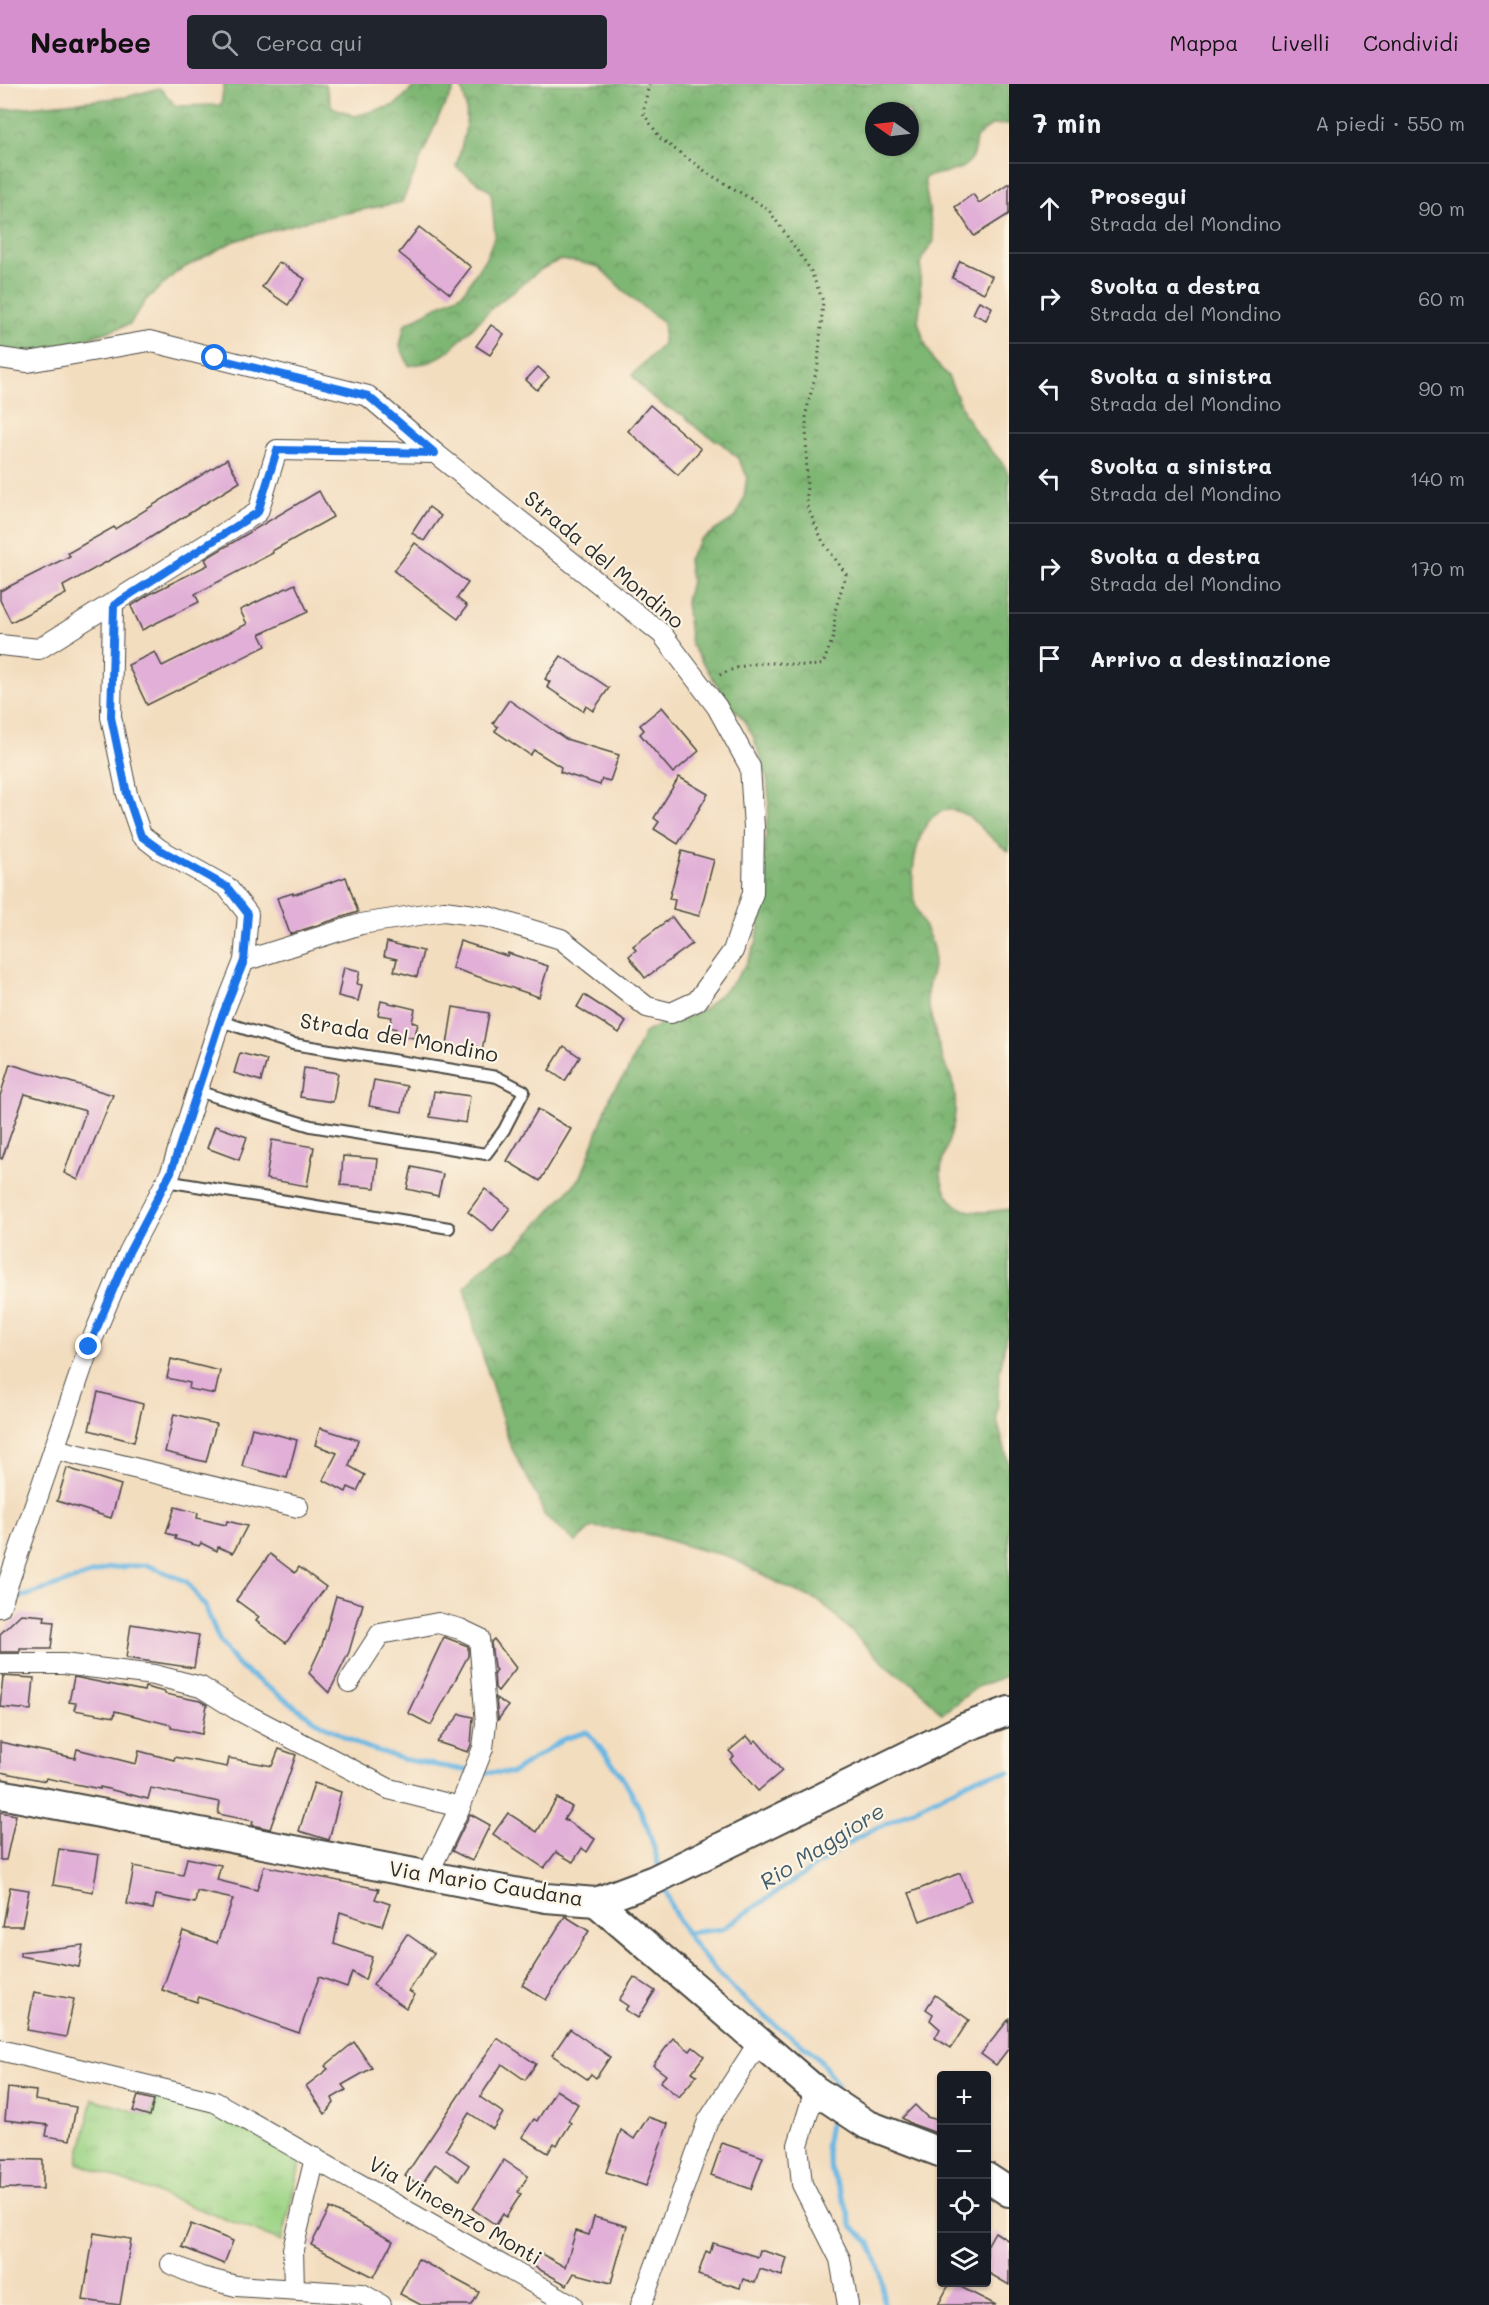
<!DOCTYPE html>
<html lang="it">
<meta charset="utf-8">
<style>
body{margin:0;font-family:Mali,sans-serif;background:#20242c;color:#f1f3f6}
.controls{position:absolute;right:18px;bottom:18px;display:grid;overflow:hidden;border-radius:6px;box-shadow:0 2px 4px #0004}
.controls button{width:54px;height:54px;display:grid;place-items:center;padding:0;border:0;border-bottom:2px solid #363941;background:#171b24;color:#f1f3f6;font:30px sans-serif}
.compass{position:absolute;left:865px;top:18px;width:54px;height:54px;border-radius:50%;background:#171b24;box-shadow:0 2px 4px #0004;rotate:284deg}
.stop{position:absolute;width:18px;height:18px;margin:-14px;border:4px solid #1a73e8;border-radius:50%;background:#fff}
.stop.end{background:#1a73e8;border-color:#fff;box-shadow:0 2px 6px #0008}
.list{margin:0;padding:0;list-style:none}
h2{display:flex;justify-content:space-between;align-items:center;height:78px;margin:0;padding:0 24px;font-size:26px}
h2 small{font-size:20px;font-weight:400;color:#9ea1a6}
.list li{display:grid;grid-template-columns:39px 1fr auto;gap:18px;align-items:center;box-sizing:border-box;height:90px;padding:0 24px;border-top:2px solid #363941}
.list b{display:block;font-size:22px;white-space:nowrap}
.list p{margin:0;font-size:20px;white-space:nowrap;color:#9ea1a6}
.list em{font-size:20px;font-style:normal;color:#9ea1a6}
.icon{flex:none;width:33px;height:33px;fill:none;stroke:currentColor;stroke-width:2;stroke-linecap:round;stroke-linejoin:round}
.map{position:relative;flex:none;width:1009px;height:2221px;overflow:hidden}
header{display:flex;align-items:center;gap:36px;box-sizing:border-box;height:84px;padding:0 30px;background:#d690ce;color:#111}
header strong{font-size:28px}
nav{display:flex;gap:33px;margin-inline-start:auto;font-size:21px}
.search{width:420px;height:54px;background:#20242c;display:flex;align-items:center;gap:15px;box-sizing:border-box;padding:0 21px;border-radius:6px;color:#9ea1a6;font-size:22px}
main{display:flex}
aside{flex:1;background:#171b24}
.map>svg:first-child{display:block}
</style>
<header>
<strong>Nearbee</strong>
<div class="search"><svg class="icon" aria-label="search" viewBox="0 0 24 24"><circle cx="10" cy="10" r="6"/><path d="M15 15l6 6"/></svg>Cerca qui</div>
<nav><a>Mappa</a><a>Livelli</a><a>Condividi</a></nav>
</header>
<main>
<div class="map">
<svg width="1009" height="2221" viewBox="0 0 1009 2221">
<defs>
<pattern id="forest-crowns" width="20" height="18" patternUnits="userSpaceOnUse" patternTransform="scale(1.5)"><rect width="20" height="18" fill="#7eb673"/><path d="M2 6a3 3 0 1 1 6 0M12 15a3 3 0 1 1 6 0" fill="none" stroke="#67945f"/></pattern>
<pattern id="park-tufts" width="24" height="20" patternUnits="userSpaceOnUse" patternTransform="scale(1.5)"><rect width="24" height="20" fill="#9dd486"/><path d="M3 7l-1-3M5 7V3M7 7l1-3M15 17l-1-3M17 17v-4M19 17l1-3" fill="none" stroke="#87b674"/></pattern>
</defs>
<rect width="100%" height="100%" fill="#fcf5e5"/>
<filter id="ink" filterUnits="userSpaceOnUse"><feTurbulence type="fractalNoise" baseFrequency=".0167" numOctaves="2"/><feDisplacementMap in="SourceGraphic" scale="12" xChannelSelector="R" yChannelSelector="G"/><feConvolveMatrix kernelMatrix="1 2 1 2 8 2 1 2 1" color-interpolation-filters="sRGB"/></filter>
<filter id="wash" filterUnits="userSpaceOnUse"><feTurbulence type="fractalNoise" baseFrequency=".008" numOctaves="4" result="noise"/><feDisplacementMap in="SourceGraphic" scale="24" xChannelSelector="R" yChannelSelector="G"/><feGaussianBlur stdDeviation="1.35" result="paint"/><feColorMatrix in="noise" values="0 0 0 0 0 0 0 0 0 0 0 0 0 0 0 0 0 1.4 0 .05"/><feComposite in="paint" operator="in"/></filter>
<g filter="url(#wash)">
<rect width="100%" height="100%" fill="#f3ddbf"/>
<g fill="url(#forest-crowns)" stroke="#54704f" stroke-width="1.5" fill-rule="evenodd">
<polygon points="224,0 325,0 332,23 355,32 395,21 417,0 457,0 439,32 402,118 310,136 234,157 178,187 146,216 130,240 34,273 0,269 0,26 126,13 160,4 176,22 221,21"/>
<path d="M460 0H1009V40L992 41 976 54C975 59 975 68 972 73 963 91 940 87 924 94L934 157 922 174 920 195 921 217 918 237 924 257 933 276 948 292 965 331 976 349 1004 381 1009 392V767C989 758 974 727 950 726 917 726 909 790 914 814 917 834 934 853 934 874 934 887 926 901 927 914 927 920 930 926 931 932 935 946 938 961 943 976 946 983 950 989 952 997 956 1009 956 1024 954 1037 949 1065 930 1088 950 1115 964 1133 989 1128 1009 1125V1250L1006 1253 999 1293 997 1336 1009 1381V1591L977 1603 942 1630 915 1601 893 1588 821 1518 786 1503 728 1472 693 1464 655 1452 625 1446 592 1443 576 1458 544 1431 538 1414 510 1361 475 1246 465 1204 479 1186 498 1172 516 1164 581 1093 612 1008 627 988 644 949 663 939 684 934 704 925 734 897 746 880 756 860 763 816 762 793 769 717 767 693 753 652 743 635 729 619 691 561 686 518 691 497 688 475 700 456 736 433 744 413 747 392 737 373 721 359 699 346 683 331 664 322 646 308 632 291 663 260 664 239 630 213 599 183 578 178 559 176 540 186 492 224 448 268 430 278 409 282 400 262 405 240 463 209 487 172 495 151 491 108 456 83C464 52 473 32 460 0ZM874 27H910V63H874Z"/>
</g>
<polygon fill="url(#park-tufts)" stroke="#648058" stroke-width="1.5" points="155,2012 214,2026 300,2079 282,2157 78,2079 93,2015 150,2032"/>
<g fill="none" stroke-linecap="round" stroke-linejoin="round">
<g stroke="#69b7e3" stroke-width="5">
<polyline points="7,1518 109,1484 147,1481 186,1497 205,1522 220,1558 238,1582 314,1636 360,1661 402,1675 469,1687"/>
<path d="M478 1688 512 1689 564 1655 587 1648C625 1692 646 1725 659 1783"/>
<path d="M664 1800C676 1852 727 1902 767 1934 782 1947 800 1957 815 1971 824 1979 830 1991 837 2001L835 2010"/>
<polyline points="687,1849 722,1845 857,1754 978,1693 1009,1688"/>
<polyline points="832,2028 826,2062 830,2085 845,2118 852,2142 870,2159 881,2190 884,2221"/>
</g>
</g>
<g id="blocks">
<g fill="#e1afd7">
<polygon points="1009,99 1009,130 974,152 955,123 973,110 979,119"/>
<polygon points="419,143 471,183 450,210 399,169"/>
<polygon points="960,177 992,192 984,209 952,194"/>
<polygon points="279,178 305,195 288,221 262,203"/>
<polygon points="979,217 992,223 986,236 973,230"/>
<polygon points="491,241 504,250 490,271 476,262"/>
<polygon points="538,283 549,293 537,306 526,296"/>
<polygon points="650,321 701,365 678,391 628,347"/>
<polygon points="227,375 240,398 148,455 63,502 66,510 11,538 0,516 0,507 70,472 68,469 114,443 115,445"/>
<polygon points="319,407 333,433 272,467 273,469 195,510 199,518 142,546 131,522 150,510 208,481 205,475"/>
<polygon points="429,423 441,432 424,457 412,449"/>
<polygon points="415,459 468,499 457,514 467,522 458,535 394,487"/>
<polygon points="295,500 308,528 260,550 266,562 147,621 128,581 155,568 162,582 247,540 240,526"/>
<polygon points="561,572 609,604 593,627 586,622 583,627 547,603 550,598 545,595"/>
<polygon points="509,616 566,655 619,671 610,697 602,695 600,701 560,688 561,683 534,666 530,671 495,647 498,643 493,639"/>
<polygon points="662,623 699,667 673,689 640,650 644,646 640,641"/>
<polygon points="679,693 708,710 678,760 654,745 659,738 654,734"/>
<polygon points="682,767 714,776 699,832 673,825 675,816 669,815"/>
<polygon points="346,793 358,828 290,850 277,814 293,809 293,811"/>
<polygon points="672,833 692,860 645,894 629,872 636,866 633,862"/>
<polygon points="460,857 507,872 508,869 548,882 539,913 452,884"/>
<polygon points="387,858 423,867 417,893 394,887 397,875 384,872"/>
<polygon points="344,883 360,887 357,900 362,901 358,917 338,912"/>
<polygon points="584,911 626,938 619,949 577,923"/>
<polygon points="381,917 415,925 412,938 418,940 414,954 395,950 396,945 389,943 392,933 378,931"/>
<polygon points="453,923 489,929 482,967 447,961"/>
<polygon points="564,962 580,973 565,997 549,986"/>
<polygon points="240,969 267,976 261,997 234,989"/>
<polygon points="10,980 113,1011 78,1096 64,1089 86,1027 25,1010 2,1075 0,1074 0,1012"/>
<polygon points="304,984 338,989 333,1018 300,1013"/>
<polygon points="374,996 407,1002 402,1028 369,1022"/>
<polygon points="434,1007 470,1012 466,1039 430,1033"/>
<polygon points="538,1025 571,1045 540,1097 507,1077"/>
<polygon points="215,1042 247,1053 239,1076 207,1064"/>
<polygon points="272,1056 314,1063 307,1102 266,1095"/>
<polygon points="343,1072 378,1075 375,1104 341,1101"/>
<polygon points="412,1083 443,1090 438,1112 407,1105"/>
<polygon points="485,1105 510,1124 493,1147 468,1128"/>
<polygon points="171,1275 220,1287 215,1310 189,1305 190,1299 167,1294"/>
<polygon points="98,1308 143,1320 134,1358 89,1346"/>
<polygon points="174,1330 216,1340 206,1378 165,1368"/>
<polygon points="252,1344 297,1356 287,1394 242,1382"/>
<polygon points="320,1344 358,1356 349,1382 365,1391 357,1407 348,1403 346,1408 323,1396 337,1369 315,1361"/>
<polygon points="67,1384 121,1401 111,1434 57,1417"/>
<polygon points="175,1423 198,1429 197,1434 226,1441 227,1437 247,1442 233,1469 218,1463 217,1467 201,1459 199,1462 175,1455 176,1452 166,1449"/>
<polygon points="270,1470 295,1489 299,1483 326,1503 286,1559 256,1537 259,1533 236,1516"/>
<polygon points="336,1512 363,1520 349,1568 329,1609 309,1589 322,1561"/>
<polygon points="21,1530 45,1532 44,1537 54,1538 51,1565 20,1565 20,1568 0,1568 0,1550"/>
<polygon points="131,1540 199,1551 194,1584 126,1574"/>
<polygon points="444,1553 468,1562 468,1572 431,1641 408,1629"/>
<polygon points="494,1555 516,1584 498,1607 495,1604 494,1588 496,1586 494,1584 491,1558"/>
<polygon points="3,1592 34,1594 31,1626 0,1623"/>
<polygon points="74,1593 144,1607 145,1603 165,1608 165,1610 200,1617 207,1621 202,1650 171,1644 171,1641 115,1627 114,1633 74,1626 76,1619 69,1618"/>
<polygon points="496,1614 508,1622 498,1636"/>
<polygon points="460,1630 473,1633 471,1661 468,1668 437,1658"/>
<polygon points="747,1652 753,1659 756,1656 782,1687 758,1707 730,1675 734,1672 729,1667"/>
<polygon points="0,1658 75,1674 77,1665 136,1680 139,1667 174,1676 175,1673 227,1683 229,1674 272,1682 279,1665 296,1671 270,1745 252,1741 253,1737 218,1730 220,1718 151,1704 148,1715 100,1703 100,1705 46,1694 45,1697 0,1688"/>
<polygon points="314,1699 341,1708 329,1756 299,1747"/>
<polygon points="557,1714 572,1723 564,1735 595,1755 587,1768 582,1764 573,1778 556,1768 544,1784 493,1750 508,1729 537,1748"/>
<polygon points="0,1728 16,1731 6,1776 0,1776"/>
<polygon points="470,1730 490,1741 472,1777 452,1767"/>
<polygon points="59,1765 99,1771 93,1808 53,1801"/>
<polygon points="187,1774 221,1781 217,1796 257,1806 264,1782 379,1805 375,1815 390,1820 382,1842 340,1828 334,1860 372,1873 365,1896 352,1888 347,1903 319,1893 299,1949 199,1913 197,1918 162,1906 183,1847 217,1859 233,1815 197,1807 195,1819 156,1811 153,1825 127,1820 134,1782 183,1791"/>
<polygon points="960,1789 971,1817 920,1837 909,1809"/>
<polygon points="10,1803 29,1806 22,1842 3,1842"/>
<polygon points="565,1832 589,1847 546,1916 522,1901"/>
<polygon points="407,1850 434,1869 409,1907 415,1911 406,1924 373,1901"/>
<polygon points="83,1861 79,1883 20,1872 20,1868"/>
<polygon points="634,1893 655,1907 638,1934 625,1926 628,1922 619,1916"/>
<polygon points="34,1908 74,1915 66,1953 27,1946"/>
<polygon points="935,1911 969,1936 951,1964 935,1954 940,1945 930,1936 933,1930 926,1925"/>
<polygon points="1009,1935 1009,1964 996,1981 981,1970"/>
<polygon points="570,1945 610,1973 596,1994 591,1990 587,1995 552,1971"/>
<polygon points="497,1954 536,1980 525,1996 502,1980 480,2013 503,2029 493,2045 469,2029 446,2065 469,2081 459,2096 435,2080 421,2102 405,2092"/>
<polygon points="673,1954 690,1967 693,1963 704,1972 692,1988 697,1991 679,2013 660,1998 666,1991 653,1981"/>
<polygon points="354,1958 372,1984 342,2001 346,2006 332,2014 334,2019 325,2030 306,2002 328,1985 325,1982"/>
<polygon points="8,2004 36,2007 35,2016 76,2023 70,2056 46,2052 48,2041 5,2036"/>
<polygon points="556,2006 578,2020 568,2037 571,2039 557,2061 554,2059 548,2069 522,2053 534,2035 537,2037"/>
<polygon points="138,2012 154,2016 150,2032 133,2027"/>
<polygon points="915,2021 927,2033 942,2037 942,2051 912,2040 902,2034"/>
<polygon points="648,2033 668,2040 646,2102 606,2088 621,2046 634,2055"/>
<polygon points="722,2059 763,2073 751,2105 711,2091"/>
<polygon points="1,2075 43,2076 43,2105 0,2104"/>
<polygon points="504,2076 528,2092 518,2108 521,2110 506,2133 503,2130 496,2141 473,2125"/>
<polygon points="330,2124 393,2157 374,2193 311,2161"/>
<polygon points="594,2133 627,2142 611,2199 574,2189 567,2201 533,2182 540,2169 565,2183 576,2147 589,2151"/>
<polygon points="191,2140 233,2157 224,2180 182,2163"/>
<polygon points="995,2148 1009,2157 1009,2201 987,2188 987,2162"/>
<polygon points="94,2149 131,2155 120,2221 83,2216"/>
<polygon points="713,2159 758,2173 760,2166 787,2174 782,2192 760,2185 755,2199 743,2195 740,2204 698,2191 706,2167 710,2169"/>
<polygon points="418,2175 479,2208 472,2221 421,2221 400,2210"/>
<polygon points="950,2199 953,2199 996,2221 938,2221"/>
</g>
</g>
</g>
<g filter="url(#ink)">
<use href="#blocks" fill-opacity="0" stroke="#494641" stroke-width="1.5"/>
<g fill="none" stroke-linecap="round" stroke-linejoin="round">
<g stroke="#494641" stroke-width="14">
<g id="lane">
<polyline points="197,1007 311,1042 486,1070 504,1046 524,1007 497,993 293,960 220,937"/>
<polyline points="166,1097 449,1144"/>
</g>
</g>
<g stroke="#494641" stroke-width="22">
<g id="street">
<polyline points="0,274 28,278 149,257 368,312 435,369"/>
<polyline points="113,521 111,633 127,710 141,751 159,765 227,803 248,830 244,877"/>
<polyline points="0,561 39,565 258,428 277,366 435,369 662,550 717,623 750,683 754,743 753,809 733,867 697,917 671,929 647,923 561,855 489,833 444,827 361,840 244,877 220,937 171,1088 129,1168 89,1263 0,1523"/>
<polyline points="54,1365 298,1423"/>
<polyline points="0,1580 63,1580 154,1591 201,1603 236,1625 389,1705 460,1723 427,1792"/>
<polyline points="349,1598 380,1550 438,1539 460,1545 479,1554 486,1639 483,1664 460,1723"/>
<polyline points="0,1966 215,2018 572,2221"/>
<polyline points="815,2006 798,2061 802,2100 840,2175 848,2221"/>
<polyline points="171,2180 201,2193 236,2202 362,2210 381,2221"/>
<polyline points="294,2205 293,2165 315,2074"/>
<polyline points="641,2221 708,2037 759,1958"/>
</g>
</g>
<g stroke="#494641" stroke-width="32">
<g id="secondary">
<polyline points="0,1710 546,1814 596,1818 654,1796 966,1643 1009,1627"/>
<polyline points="596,1818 815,2006 866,2040 942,2069"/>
<polyline points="986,2093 1009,2108"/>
</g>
</g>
<path stroke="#494641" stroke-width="3" stroke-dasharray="1.5 4.5" stroke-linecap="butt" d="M649 0 643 29 661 55 709 90 768 125 810 185 823 217 818 280 806 329 807 422 823 458 846 490 835 527 834 551 823 580C808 584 791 579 775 579 754 578 734 583 716 593"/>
<use href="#lane" stroke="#fff" stroke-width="10"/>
<use href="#street" stroke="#fff" stroke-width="20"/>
<use href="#secondary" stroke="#fff" stroke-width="28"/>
</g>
</g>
<g fill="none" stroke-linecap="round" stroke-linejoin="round" filter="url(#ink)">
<polyline stroke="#1a73e8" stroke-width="8" points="89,1263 129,1168 171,1088 220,937 244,877 248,830 227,803 159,765 141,752 127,710 111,633 114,521 258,428 277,366 435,369 368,312 215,274"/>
</g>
<g text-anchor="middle" stroke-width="4.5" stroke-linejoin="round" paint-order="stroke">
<g font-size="21" fill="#2b2b2b" stroke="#fcf5e5">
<text transform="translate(604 476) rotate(40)" y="7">Strada del Mondino</text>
<text transform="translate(399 954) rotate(10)" y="7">Strada del Mondino</text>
<text transform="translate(486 1800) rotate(9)" y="7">Via Mario Caudana</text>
<text transform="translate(455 2127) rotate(30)" y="7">Via Vincenzo Monti</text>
</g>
<g font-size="22" font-style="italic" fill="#415c6b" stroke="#fcf5e5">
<text transform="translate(822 1762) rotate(-32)" y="8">Rio Maggiore</text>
</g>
</g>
</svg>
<div class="controls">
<button>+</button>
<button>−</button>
<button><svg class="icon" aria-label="locate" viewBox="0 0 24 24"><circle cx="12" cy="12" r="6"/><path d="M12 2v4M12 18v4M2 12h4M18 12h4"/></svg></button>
<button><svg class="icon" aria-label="layers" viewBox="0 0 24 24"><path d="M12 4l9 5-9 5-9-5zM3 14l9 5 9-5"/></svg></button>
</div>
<svg class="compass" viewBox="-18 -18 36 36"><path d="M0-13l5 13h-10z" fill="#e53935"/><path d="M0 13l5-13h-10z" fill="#9ea1a6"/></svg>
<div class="stop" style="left:215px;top:274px"></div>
<div class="stop end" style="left:89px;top:1263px"></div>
</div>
<aside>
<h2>7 min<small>A piedi · 550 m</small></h2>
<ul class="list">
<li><svg class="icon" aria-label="ahead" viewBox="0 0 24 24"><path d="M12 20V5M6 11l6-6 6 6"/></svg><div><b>Prosegui</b><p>Strada del Mondino</p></div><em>90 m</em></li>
<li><svg class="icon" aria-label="right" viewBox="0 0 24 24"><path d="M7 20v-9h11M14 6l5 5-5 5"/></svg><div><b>Svolta a destra</b><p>Strada del Mondino</p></div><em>60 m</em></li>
<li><svg class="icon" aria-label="left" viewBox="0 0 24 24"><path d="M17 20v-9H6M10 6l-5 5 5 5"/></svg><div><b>Svolta a sinistra</b><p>Strada del Mondino</p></div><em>90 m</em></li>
<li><svg class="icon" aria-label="left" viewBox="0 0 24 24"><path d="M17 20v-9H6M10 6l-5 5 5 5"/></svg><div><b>Svolta a sinistra</b><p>Strada del Mondino</p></div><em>140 m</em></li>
<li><svg class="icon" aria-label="right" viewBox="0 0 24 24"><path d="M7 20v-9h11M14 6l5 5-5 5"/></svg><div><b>Svolta a destra</b><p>Strada del Mondino</p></div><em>170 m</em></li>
<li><svg class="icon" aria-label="arrive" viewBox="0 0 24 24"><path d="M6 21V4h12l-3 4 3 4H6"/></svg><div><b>Arrivo a destinazione</b></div></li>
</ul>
</aside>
</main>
